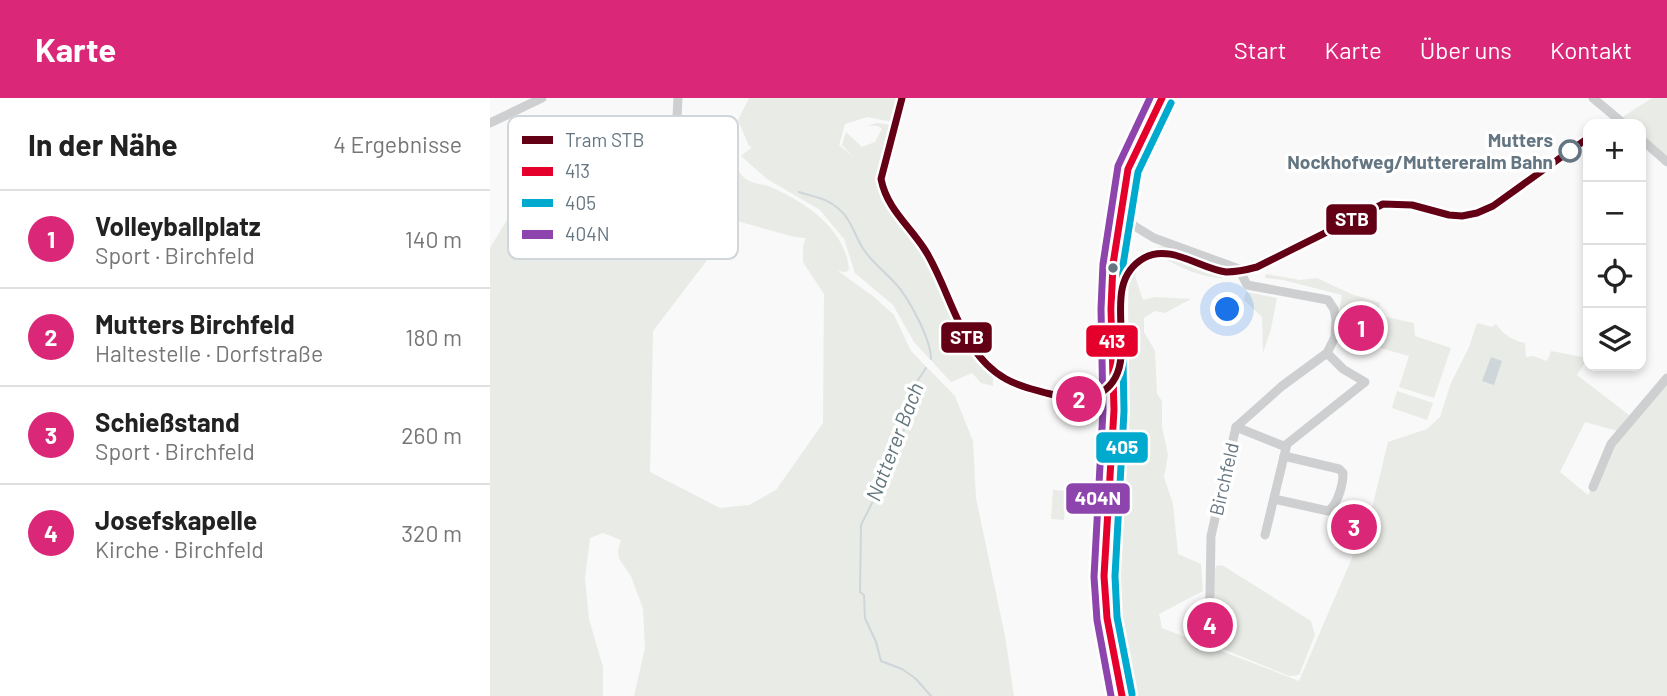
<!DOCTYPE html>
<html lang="de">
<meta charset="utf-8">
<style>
body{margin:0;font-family:Barlow,sans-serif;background:#f6f6f6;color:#222}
.controls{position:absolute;right:21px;top:21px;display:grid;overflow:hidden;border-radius:14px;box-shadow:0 4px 10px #0003}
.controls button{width:63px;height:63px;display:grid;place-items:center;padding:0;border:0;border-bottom:2px solid #e0e0e0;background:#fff;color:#222;font:35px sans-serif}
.you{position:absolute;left:738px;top:212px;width:24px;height:24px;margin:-18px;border:5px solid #fff;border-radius:50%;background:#1a73e8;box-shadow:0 0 0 10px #1a73e833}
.badge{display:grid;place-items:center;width:46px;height:46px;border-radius:50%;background:#db2777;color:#fff;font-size:23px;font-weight:700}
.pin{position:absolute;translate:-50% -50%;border:4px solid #fff;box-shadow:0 2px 7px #0006}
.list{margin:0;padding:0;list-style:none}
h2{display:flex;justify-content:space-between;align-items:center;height:91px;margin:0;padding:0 28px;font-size:30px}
h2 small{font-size:23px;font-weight:400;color:#767676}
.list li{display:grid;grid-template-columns:46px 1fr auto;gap:21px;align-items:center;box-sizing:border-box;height:98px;padding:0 28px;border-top:2px solid #e0e0e0}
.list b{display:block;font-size:26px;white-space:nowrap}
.list p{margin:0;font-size:23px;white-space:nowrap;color:#767676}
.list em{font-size:23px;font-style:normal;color:#767676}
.icon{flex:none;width:38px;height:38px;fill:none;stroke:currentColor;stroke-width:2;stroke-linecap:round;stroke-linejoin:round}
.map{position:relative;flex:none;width:1177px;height:598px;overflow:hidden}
header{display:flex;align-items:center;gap:42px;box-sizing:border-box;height:98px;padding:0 35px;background:#db2777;color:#fff}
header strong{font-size:33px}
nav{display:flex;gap:38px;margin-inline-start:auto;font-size:24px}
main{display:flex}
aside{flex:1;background:#fff}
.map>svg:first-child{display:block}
</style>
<header>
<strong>Karte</strong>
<nav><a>Start</a><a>Karte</a><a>Über uns</a><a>Kontakt</a></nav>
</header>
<main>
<aside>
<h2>In der Nähe<small>4 Ergebnisse</small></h2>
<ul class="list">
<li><span class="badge">1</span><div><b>Volleyballplatz</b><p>Sport · Birchfeld</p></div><em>140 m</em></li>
<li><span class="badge">2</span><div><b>Mutters Birchfeld</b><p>Haltestelle · Dorfstraße</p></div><em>180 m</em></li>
<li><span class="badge">3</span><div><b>Schießstand</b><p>Sport · Birchfeld</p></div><em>260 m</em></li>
<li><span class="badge">4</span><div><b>Josefskapelle</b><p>Kirche · Birchfeld</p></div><em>320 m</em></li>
</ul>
</aside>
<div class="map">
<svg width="1177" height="598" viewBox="0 0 1177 598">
<rect width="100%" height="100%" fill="#f9f9f9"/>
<g fill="#e8ebe6" fill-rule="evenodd">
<polygon points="259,0 410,0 403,24 377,19 355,26 349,47 363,59 352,47 356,34 372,49 385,44 392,31 388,28 378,28 386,25 403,27 389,78 391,102 436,160 486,260 503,278 503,288 491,285 482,275 461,284 424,244 403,207 365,175 354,141 330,112 277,81 251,58 262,49 259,48 248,22"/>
<polygon points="1162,0 1177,0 1177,59 1151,37 1151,26 1138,26 1131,20"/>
<path d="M86 28 92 53 106 55 112 30 117 31 120 37 116 57 136 61 145 51 149 31 162 33 168 40 182 30 198 28 223 49H206L202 42 192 40 175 57 179 62 156 104 159 107 184 92C187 81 190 77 196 68 211 46 224 55 245 63 247 70 250 77 256 81 263 86 273 86 281 89 315 104 356 131 359 172L356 174 348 173 383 198 404 217 421 253 465 298 483 343 486 400 515 538 524 598H144L155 550 153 511 141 478 129 461 128 452 131 442 113 435 100 440 95 480 99 521 113 569V598H0V150L24 110 42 107 63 71 72 62 69 39 73 29ZM247 123 304 139 316 140 313 148V164L334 196 333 325 286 392 259 407 230 410 160 374 163 233Z"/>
<path d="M674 147 744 170 749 179C722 184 694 173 671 158L650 165 645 178 653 202 665 199 701 201 675 215 665 213 654 220V234L665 253 667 296 672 303V329L678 357 674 379 683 406 688 456 711 466 713 493 669 516 672 530 809 583 880 418 898 344 937 331 950 319 961 285 979 249 987 225 1002 229 1006 226C1013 236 1023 243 1035 245L1036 259 1043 258 1057 263 1061 253 1098 260 1087 277 1139 317 1127 333 1095 324 1070 374 1098 397 1123 346 1177 278V598H633L619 492V431L633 394 624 375 628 264 625 186 645 158Z"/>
<polygon points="776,176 810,182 827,180 861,196 890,205 887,220 849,215 852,197 793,182 775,180"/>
<polygon points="756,194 787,200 781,231 773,255 772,219 754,202"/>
<polygon points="891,218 924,225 925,238 961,250 944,300 909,289 919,258 883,248"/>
<polygon points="861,220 884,226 880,240 857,234"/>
<polygon points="907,293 943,305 937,322 902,310"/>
<polygon points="563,392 576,393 574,422 561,421"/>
<polygon points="732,467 821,523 825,537 809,577 799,578 733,551 736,543 721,536 728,512 724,508 725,472 726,468"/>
</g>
<polygon fill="#ced6d9" points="1001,259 1012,263 1004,287 992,283"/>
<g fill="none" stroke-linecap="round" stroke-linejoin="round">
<g stroke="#ced6d9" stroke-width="2">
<path d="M309 94C324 99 337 100 349 111 362 122 365 139 374 152 383 165 394 173 404 184 418 198 441 241 441 261"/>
<polyline points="436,270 424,288 419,318 400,369 371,427 370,494 374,497 375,520 386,544 391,563 412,571 425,580 441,598"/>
<polyline points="624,399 630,343 629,281"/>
<polyline points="619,483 620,468"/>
</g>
<g stroke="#d5d6d7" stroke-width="13">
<polyline id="major" points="632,598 617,520 614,478 624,312 621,211 623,166 638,71 672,0"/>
</g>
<g stroke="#cecfd0" stroke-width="9">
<polyline points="1103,0 1134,26"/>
<polyline points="187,19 188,0"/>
<polyline points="0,25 52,0"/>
<polyline points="1151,41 1177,64"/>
<polyline points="629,116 646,129 664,140 749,171 757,187 838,202 844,211 846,221 845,239 837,255 792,288 746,329 721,438 720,498 709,533 708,547"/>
<polyline points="746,329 796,349"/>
<polyline points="1103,389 1121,346 1177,280"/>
<path d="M784 401 838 413C848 406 853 387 853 375L849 371 794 358"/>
<polyline points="775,437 797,346 875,284 853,271 837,255"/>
</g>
<use href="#major" stroke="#e1e2e2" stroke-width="10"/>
<g stroke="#fff" stroke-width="12">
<polyline id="bus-1" points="632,598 617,520 614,478 624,312 621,211 623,166 638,71 672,0"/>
</g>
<g stroke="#fff" stroke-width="12">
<polyline id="bus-2" points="642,596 627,519 625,478 634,313 632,211 633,167 648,74 681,5"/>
</g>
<g stroke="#fff" stroke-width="12">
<polyline id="bus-3" points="621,598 607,522 604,479 613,312 611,211 613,166 628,68 660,0"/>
</g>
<use href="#bus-1" stroke="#e4002b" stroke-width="7"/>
<use href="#bus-2" stroke="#00a9ce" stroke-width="7"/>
<use href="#bus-3" stroke="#8e44ad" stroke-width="7"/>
<g stroke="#fff" stroke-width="12">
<path id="tram-1" d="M412 0 391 81C397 111 419 127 435 152 461 193 470 256 516 281 528 288 542 291 556 295 570 298 589 305 603 299 663 274 601 190 654 160 680 145 710 171 736 174 747 174 756 172 767 169L893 106 922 107 959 117 972 118 987 115 1003 108 1098 40"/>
</g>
<use href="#tram-1" stroke="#630016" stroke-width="7"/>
</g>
<circle fill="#fff" stroke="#657683" stroke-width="3.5" cx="1080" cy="53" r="10"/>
<circle fill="#657683" stroke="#fff" stroke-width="2.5" cx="623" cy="170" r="6"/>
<g text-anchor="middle" stroke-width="7" stroke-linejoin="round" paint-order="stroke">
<g font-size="19" font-weight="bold" fill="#657683" stroke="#fff" text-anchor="end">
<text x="1063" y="49">Mutters<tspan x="1063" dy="22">Nockhofweg/Muttereralm Bahn</tspan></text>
</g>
<g font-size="19" fill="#657683" stroke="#fff">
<text transform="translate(734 381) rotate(-77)" y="7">Birchfeld</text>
</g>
<g font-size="21" font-style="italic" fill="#60757c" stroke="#fff">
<text transform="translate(405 344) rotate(-69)" y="7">Natterer Bach</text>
</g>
</g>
<rect x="18" y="18" width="230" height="143" rx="10" fill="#fff" stroke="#d1d6da" stroke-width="2"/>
<rect x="32" y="38" width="31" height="8" fill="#630016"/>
<rect x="32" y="69" width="31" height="9" fill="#e4002b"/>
<rect x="32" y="101" width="31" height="8" fill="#00a9ce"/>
<rect x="32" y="132" width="31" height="9" fill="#8e44ad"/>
<g font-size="19" fill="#657683">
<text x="75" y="49">Tram STB</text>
<text x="75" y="80">413</text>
<text x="75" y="112">405</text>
<text x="75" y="143">404N</text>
</g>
<g stroke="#fff" stroke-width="2.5">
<rect x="835" y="105" width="53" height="33" rx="7" fill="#630016"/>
<rect x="450" y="223" width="53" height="33" rx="7" fill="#630016"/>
<rect x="595" y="226" width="54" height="34" rx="7" fill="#e4002b"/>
<rect x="605" y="333" width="54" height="33" rx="7" fill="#00a9ce"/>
<rect x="575" y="384" width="66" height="33" rx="7" fill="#8e44ad"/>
</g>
<g font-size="19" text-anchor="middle" font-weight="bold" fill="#fff">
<text x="862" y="128">STB</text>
<text x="477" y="246">STB</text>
<text x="622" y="250">413</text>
<text x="632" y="356">405</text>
<text x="608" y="407">404N</text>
</g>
</svg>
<div class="controls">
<button>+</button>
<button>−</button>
<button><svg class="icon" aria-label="locate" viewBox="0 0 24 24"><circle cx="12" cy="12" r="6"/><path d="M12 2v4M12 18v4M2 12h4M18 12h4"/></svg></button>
<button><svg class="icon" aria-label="layers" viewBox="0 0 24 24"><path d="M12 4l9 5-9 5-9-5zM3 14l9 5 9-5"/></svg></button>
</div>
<div class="you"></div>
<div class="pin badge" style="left:871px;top:230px">1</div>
<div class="pin badge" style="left:589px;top:301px">2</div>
<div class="pin badge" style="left:864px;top:429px">3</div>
<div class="pin badge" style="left:720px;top:527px">4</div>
</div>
</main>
